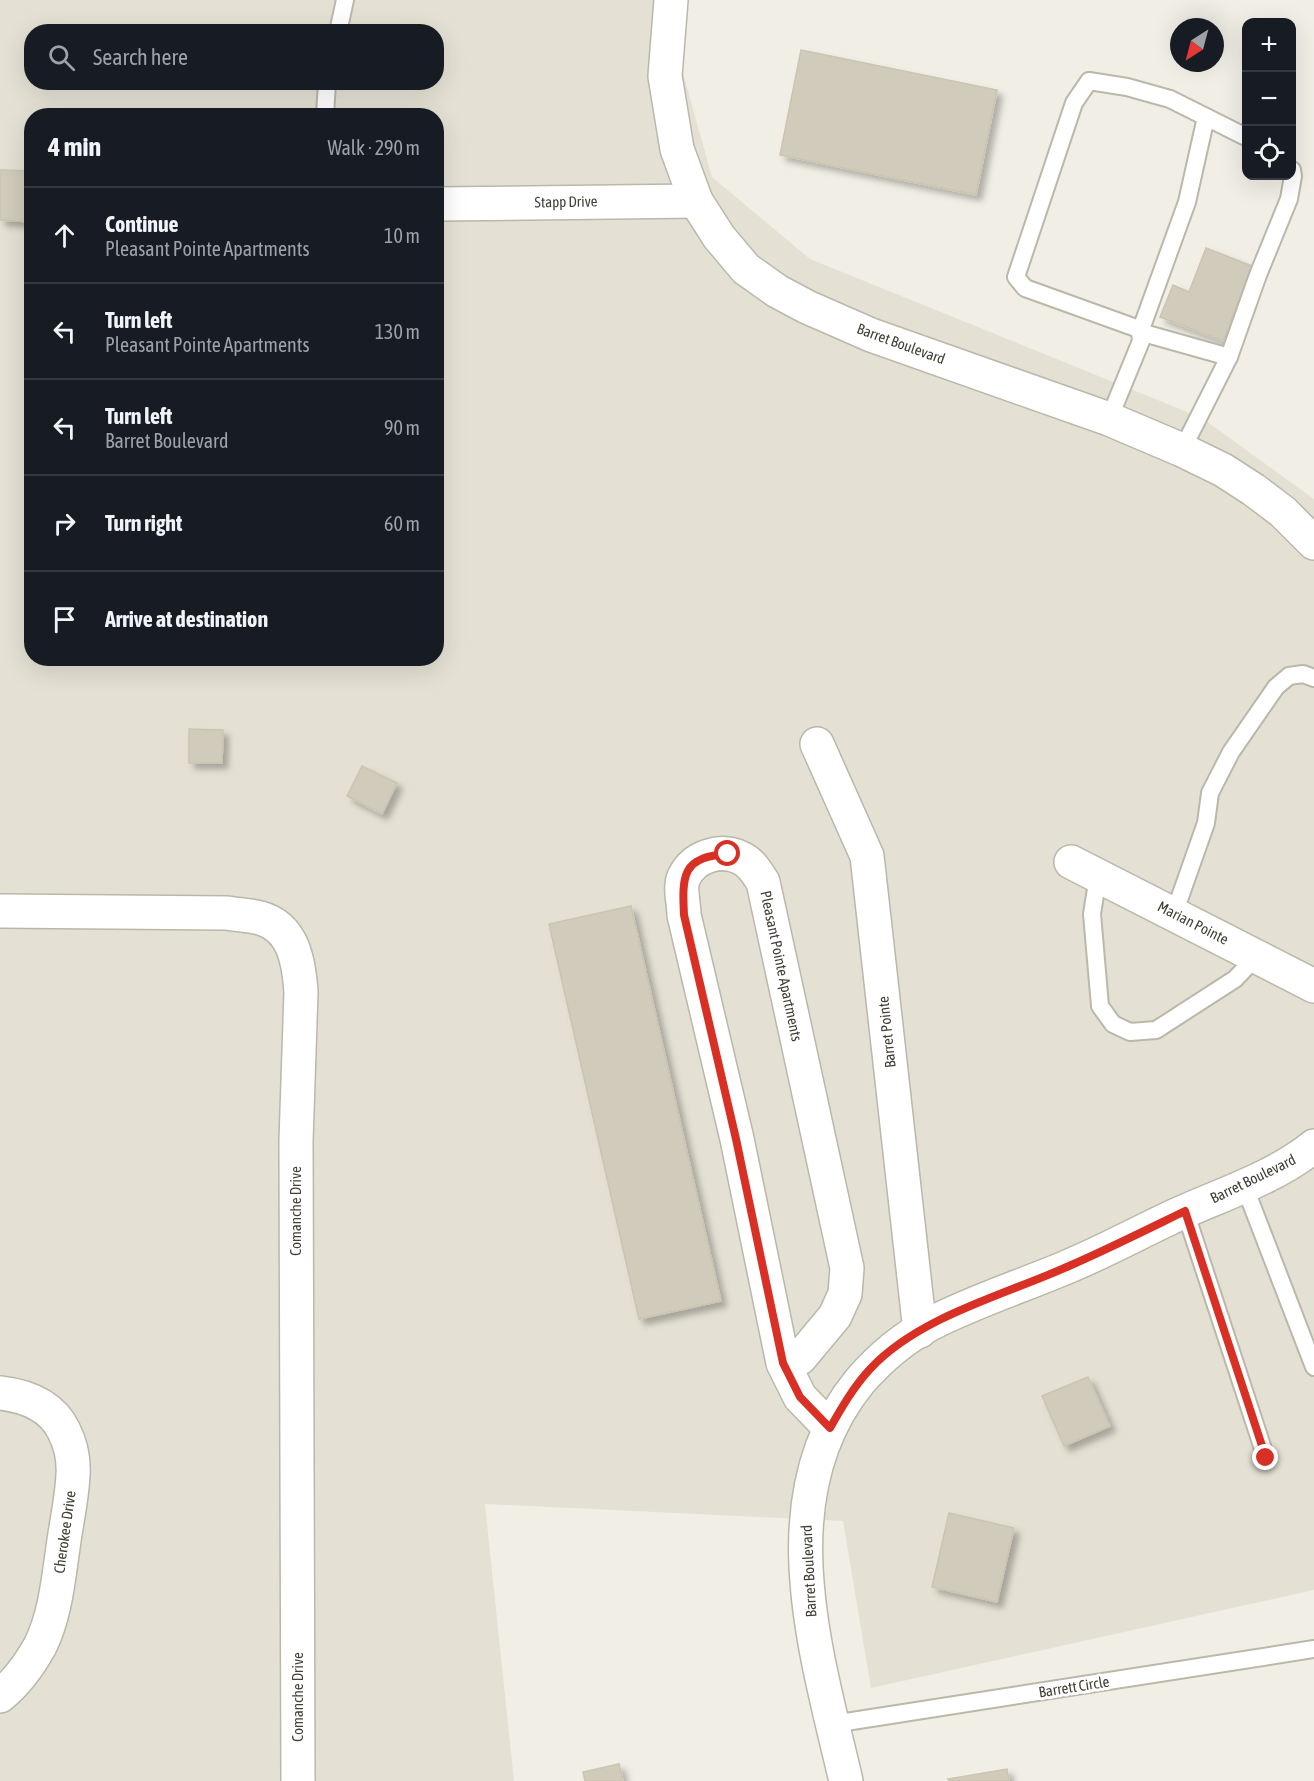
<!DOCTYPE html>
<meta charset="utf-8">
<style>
body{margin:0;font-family:"Asap Condensed",sans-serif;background:#242831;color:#f1f3f6}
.controls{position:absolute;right:18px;top:18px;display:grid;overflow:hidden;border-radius:12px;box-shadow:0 6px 24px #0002}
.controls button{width:54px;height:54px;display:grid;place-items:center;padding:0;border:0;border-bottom:2px solid #363941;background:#171b24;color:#f1f3f6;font:30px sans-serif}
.compass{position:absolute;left:1170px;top:18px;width:54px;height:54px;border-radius:50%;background:#171b24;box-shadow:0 6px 24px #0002;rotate:216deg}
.stop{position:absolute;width:18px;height:18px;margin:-14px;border:4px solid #d93025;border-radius:50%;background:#fff}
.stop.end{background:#d93025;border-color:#fff;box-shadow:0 2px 6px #0008}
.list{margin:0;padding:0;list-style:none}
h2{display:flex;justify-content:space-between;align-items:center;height:78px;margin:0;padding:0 24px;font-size:26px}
h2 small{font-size:20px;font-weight:400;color:#9ea1a6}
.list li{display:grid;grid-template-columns:39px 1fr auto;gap:18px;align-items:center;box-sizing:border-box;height:96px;padding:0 24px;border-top:2px solid #363941}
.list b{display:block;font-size:22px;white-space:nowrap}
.list p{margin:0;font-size:20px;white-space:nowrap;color:#9ea1a6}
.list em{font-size:20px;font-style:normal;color:#9ea1a6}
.icon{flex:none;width:33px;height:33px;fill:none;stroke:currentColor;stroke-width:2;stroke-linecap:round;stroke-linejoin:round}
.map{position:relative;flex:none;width:1314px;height:1781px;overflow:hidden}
.search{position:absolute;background:#171b24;box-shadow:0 6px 24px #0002;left:24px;top:24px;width:420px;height:66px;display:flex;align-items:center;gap:15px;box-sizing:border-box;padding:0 21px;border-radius:24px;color:#9ea1a6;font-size:22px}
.panel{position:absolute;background:#171b24;box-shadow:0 6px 24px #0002;left:24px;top:108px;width:420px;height:558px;border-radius:24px}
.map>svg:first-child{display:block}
</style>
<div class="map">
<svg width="1314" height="1781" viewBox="0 0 1314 1781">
<defs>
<filter id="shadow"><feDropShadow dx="5.5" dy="5.5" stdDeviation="3" flood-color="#0004"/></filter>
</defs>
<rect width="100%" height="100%" fill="#f1efe5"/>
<path fill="#e4e1d4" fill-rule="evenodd" d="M0 0H688L683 73 712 177 810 259 1202 418 1314 499V1590L871 1688 843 1521 485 1504 514 1781H0ZM32 32H436V82H32ZM32 116H436V658H32Z"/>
<g fill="#d1cbbc" stroke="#cbc4b0" stroke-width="1.5" filter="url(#shadow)">
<polygon points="801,50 997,90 976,195 780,155"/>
<polygon points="0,170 32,171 32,222 0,220"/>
<polygon points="1206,248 1252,266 1223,341 1160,317 1173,285 1189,292"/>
<polygon points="189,729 223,730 222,763 189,763"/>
<polygon points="362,766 397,783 382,814 347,796"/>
<polygon points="631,906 721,1301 639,1319 549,924"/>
<polygon points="1088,1377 1110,1426 1064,1446 1042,1396"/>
<polygon points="949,1513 1014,1528 997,1602 932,1587"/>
<polygon points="619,1764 623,1781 585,1781 583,1772"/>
<polygon points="1007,1769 1009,1781 949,1781 948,1779"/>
</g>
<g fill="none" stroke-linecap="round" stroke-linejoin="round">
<g stroke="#bbb7a9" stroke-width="20">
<g id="service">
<polyline points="338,32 345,0"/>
<polyline points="325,116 327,82"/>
<polyline points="1206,117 1187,202 1140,332 1229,357"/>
<polyline points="1109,419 1141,341 1140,332 1136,328 1025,288 1016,277 1074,103 1089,81 1127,87 1170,99 1246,137"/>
<polyline points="1182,450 1229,357 1258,275 1289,199 1293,176 1292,170"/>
<polyline points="1098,876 1092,914 1100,1006 1113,1024 1130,1032 1156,1030 1235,979 1257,956"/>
<polyline points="1174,914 1206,823 1210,793 1231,752 1276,687 1289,676 1303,674 1314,678"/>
<polyline points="1244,1185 1314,1367"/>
<polyline points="1185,1211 1266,1458"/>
<polyline points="833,1724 1314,1649"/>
</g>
</g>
<g stroke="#bbb7a9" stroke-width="36">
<g id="minor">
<polyline points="671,0 665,76 677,149 696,201 719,237 746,269 777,291 807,307 871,335 1109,419 1182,450 1223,470 1254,490 1283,512 1314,543"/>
<polyline points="436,204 696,201"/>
<polyline points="817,744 867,856 920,1331"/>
<polyline points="1071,862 1314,986"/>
<path d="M0 911 227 913C238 915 250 915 260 918 294 927 299 963 301 992L296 1141 298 1781"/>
<path d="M783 1363 737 1139 684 915C684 903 679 887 684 877 694 856 721 848 741 858 752 863 757 873 763 882L847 1268 845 1294 835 1316 800 1358 783 1363 800 1397 830 1428"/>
<path d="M0 1393C26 1396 52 1406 64 1431 71 1445 74 1460 73 1475 72 1495 68 1515 65 1534 59 1571 57 1612 40 1646 30 1664 16 1683 0 1696"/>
<path d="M846 1781C816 1652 766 1495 860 1381 880 1358 905 1337 932 1323 975 1301 1022 1286 1067 1267 1101 1253 1134 1235 1168 1219 1216 1196 1272 1180 1314 1146"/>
</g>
</g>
<use href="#service" stroke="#fff" stroke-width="16"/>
<use href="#minor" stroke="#fff" stroke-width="33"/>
</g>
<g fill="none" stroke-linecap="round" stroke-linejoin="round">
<path stroke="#d93025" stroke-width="8" d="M728 854C682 856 682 876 684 915L736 1139 783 1363 800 1397 830 1428C842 1407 854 1386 871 1368 920 1316 1005 1295 1069 1266 1108 1249 1146 1230 1185 1211L1266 1458"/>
</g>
<g text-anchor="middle" stroke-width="6" stroke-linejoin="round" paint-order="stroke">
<g font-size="15" fill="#423f35" stroke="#fff">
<text transform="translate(566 202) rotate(-1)" y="5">Stapp Drive</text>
<text transform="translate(901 344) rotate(20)" y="5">Barret Boulevard</text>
<text transform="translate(1193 923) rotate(27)" y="5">Marian Pointe</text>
<text transform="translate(781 966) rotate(78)" y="5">Pleasant Pointe Apartments</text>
<text transform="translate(887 1032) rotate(-96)" y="5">Barret Pointe</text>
<text transform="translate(1253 1179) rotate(-26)" y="5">Barret Boulevard</text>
<text transform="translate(296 1211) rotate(-90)" y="5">Comanche Drive</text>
<text transform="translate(65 1532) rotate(-82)" y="5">Cherokee Drive</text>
<text transform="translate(809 1571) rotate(-93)" y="5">Barret Boulevard</text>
<text transform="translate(1074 1687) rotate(-9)" y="5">Barrett Circle</text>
<text transform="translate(298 1697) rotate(-90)" y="5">Comanche Drive</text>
</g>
</g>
</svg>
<div class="controls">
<button>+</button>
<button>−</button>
<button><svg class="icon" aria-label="locate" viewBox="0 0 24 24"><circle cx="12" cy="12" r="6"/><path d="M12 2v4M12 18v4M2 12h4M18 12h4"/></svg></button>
</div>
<svg class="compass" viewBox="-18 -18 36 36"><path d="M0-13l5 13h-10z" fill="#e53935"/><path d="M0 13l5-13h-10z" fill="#9ea1a6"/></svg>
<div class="stop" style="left:728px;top:854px"></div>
<div class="stop end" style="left:1266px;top:1458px"></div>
<div class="search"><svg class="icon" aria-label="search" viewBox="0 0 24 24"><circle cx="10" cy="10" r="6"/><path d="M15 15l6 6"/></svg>Search here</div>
<section class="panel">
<h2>4 min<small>Walk · 290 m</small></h2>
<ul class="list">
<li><svg class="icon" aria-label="ahead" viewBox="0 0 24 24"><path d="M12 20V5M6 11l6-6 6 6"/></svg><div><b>Continue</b><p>Pleasant Pointe Apartments</p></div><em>10 m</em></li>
<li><svg class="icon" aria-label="left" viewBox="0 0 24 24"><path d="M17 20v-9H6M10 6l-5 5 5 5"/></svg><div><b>Turn left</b><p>Pleasant Pointe Apartments</p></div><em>130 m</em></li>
<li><svg class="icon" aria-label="left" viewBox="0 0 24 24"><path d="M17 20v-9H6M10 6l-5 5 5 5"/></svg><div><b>Turn left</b><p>Barret Boulevard</p></div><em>90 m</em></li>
<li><svg class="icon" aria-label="right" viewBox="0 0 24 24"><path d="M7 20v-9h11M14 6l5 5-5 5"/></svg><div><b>Turn right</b></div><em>60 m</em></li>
<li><svg class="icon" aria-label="arrive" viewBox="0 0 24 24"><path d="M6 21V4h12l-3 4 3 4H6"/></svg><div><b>Arrive at destination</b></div></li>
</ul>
</section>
</div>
